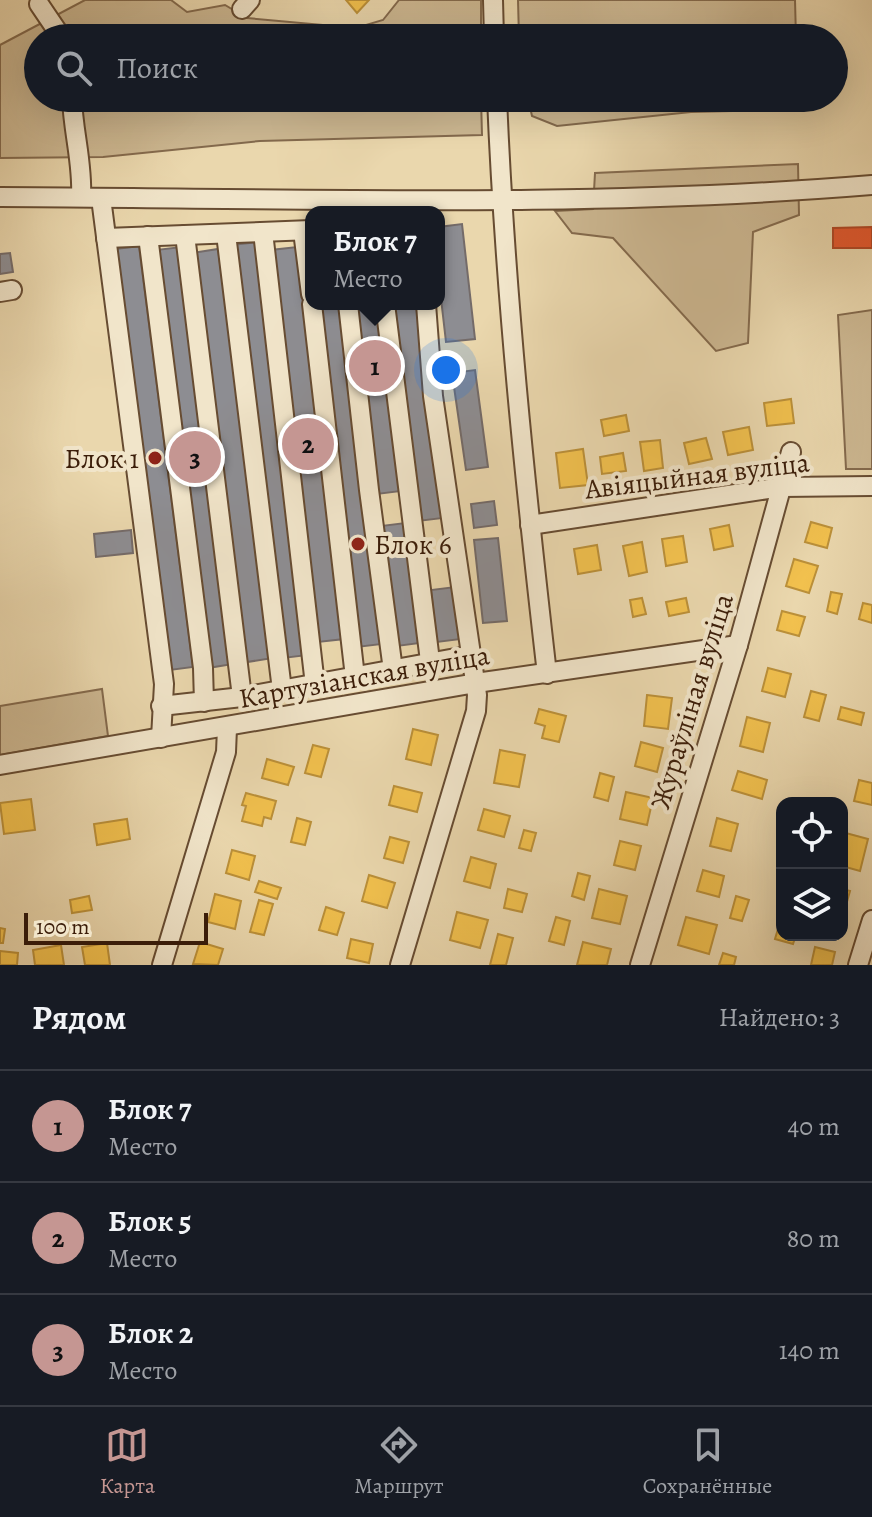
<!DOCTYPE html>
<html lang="ru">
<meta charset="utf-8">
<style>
body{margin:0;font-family:Alegreya,serif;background:#20242c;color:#f1f3f6}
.controls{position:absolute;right:24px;bottom:24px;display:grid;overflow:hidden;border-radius:16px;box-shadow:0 8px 32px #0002}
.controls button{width:72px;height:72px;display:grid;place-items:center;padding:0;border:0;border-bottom:2px solid #363941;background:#171b24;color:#f1f3f6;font:40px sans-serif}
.scale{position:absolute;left:24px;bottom:20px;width:184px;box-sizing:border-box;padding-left:8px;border:4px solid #3b1d09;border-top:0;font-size:22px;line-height:28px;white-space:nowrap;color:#3b1d09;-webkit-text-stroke:6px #f1e5ca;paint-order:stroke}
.you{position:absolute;left:446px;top:370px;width:28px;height:28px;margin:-20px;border:6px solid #fff;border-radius:50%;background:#1a73e8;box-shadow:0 0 0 12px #1a73e833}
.badge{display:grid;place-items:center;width:52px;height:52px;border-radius:50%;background:#c59692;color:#111;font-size:26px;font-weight:700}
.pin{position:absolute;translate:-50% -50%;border:4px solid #fff;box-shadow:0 2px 8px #0006}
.popup{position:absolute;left:305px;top:206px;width:140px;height:104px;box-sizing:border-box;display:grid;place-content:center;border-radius:16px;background:#171b24;filter:drop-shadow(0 2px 6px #0005);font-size:26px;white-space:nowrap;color:#9ea1a6}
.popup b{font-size:30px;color:#f1f3f6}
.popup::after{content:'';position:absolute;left:50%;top:100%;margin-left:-16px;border:16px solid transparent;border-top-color:#171b24}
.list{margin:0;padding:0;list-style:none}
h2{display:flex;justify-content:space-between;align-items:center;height:104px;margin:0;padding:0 32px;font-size:34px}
h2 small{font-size:26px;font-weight:400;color:#9ea1a6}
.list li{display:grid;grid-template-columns:52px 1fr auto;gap:24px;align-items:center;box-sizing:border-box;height:112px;padding:0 32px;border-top:2px solid #363941}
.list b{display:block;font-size:30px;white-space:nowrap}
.list p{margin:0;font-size:26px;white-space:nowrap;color:#9ea1a6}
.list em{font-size:26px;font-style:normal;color:#9ea1a6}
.icon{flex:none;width:44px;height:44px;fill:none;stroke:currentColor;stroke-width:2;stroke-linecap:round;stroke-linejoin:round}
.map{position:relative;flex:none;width:872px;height:965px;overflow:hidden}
.search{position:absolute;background:#171b24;box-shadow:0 8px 32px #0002;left:24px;right:24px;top:24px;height:88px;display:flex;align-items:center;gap:20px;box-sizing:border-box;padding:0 28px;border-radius:44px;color:#9ea1a6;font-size:30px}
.sheet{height:440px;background:#171b24}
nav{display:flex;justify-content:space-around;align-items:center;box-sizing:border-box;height:112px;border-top:2px solid #363941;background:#171b24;font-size:22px;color:#9ea1a6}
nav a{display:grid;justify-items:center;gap:4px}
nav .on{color:#c59692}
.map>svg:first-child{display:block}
</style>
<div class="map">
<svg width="872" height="965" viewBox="0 0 872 965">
<rect width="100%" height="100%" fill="#ead7ad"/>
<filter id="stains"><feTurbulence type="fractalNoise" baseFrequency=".0025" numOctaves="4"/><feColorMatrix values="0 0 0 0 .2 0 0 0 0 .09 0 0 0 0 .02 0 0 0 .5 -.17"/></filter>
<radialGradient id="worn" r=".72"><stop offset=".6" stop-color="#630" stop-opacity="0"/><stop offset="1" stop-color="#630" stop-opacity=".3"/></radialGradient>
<g fill="#ccb791" stroke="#846a4d" stroke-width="2">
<polygon points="85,0 171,0 187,12 225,5 247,18 356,28 383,20 399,0 481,0 481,38 38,38 38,98 481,98 482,135 260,141 103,157 0,158 0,45"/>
<polygon points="518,0 795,0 796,38 519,38"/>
<polygon points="528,98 800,98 801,105 769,110 691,112 557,126 532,116"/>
<polygon points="798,164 799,215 753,232 748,343 716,351 613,238 572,233 555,211 593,209 595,173"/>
<polygon points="872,310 872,469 846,469 838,315"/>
<polygon points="102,689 108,736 0,755 0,706"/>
</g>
<g fill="#f2c14e" stroke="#bb9039" stroke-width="2">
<polygon points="346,0 369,0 357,13"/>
<polygon points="791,399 794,423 767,426 764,403"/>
<polygon points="626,415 629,431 604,436 601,420"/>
<polygon points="749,427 753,450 728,455 723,432"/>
<polygon points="706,438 712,459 689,464 684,443"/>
<polygon points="660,440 663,468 644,471 640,442"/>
<polygon points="583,449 588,485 560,488 556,453"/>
<polygon points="623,453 626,471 602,474 600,457"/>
<polygon points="811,522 832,528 827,548 805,542"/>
<polygon points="729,525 733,546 714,550 710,529"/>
<polygon points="683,536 687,562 666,566 662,539"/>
<polygon points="642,542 647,572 629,576 623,546"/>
<polygon points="597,545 601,570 578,574 574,549"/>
<polygon points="794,559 818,566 809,593 786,586"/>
<polygon points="831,592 842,594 837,614 827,611"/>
<polygon points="642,598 646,614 633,617 630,600"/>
<polygon points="686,598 689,612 669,616 666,602"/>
<polygon points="863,603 872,605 872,623 859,619"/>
<polygon points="782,611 805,617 799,636 777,630"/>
<polygon points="768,668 791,674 785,697 762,691"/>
<polygon points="811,691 826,695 819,721 804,717"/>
<polygon points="647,695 672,698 668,729 644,726"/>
<polygon points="841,707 864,713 861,725 838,719"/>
<polygon points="539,709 566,716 559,742 542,738 545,726 535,723"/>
<polygon points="747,717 770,723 763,752 740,746"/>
<polygon points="413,729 438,735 431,765 406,759"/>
<polygon points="641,742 663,748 657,772 635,766"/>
<polygon points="313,745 329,749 321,777 305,773"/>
<polygon points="500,750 525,755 519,787 494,783"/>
<polygon points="267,759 294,767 288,785 262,778"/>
<polygon points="738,771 767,780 762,799 732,790"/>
<polygon points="600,773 614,777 608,801 594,797"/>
<polygon points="859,780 872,783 872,805 854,801"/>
<polygon points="394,786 422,793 417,812 389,805"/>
<polygon points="626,792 653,798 647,825 620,819"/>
<polygon points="246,793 276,801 271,819 264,817 262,826 242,821 246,806 242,805"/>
<polygon points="31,799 35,830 4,834 0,803"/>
<polygon points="484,809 510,816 504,837 478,830"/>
<polygon points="297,818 311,822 305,845 291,842"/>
<polygon points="717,818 738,824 731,851 710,846"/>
<polygon points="127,819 130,839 97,845 94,824"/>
<polygon points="524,830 536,833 531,851 519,848"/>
<polygon points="842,832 868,839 860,871 842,866"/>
<polygon points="390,837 409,842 403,863 384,858"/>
<polygon points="620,841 641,846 635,870 614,865"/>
<polygon points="232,850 255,856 249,880 226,873"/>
<polygon points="471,857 496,864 490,888 464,881"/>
<polygon points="703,870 724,876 719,897 697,891"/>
<polygon points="578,873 590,876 584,900 572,896"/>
<polygon points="369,875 395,883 387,908 362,901"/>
<polygon points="259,881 281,888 277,899 255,892"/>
<polygon points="508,889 527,894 522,912 504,908"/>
<polygon points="599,889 627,896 620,924 592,918"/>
<polygon points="842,889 850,891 845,909 842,908"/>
<polygon points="215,894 241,901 235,929 208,922"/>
<polygon points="89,896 92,910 72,913 70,900"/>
<polygon points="736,896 749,900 742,921 730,918"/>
<polygon points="259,900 273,904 264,935 250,932"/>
<polygon points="326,907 344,913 337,935 319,930"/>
<polygon points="457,912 488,920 480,948 450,940"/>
<polygon points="556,917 570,921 564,945 549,941"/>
<polygon points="686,917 717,925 709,954 678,945"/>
<polygon points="780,922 782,935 796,935 793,944 775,939"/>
<polygon points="0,928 5,929 3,943 0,943"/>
<polygon points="498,934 513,938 506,965 490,965"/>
<polygon points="351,939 373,944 369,963 347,958"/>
<polygon points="200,942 223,949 218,965 193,964"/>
<polygon points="583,942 611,949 607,965 577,965"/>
<polygon points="107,943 110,965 85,965 82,947"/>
<polygon points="61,945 64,965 35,965 33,950"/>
<polygon points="815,947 835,952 832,965 811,965"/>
<polygon points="0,951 18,953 17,965 0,965"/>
<polygon points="723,953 736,957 734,965 719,965"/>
</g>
<polygon fill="#e4572e" stroke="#b14623" stroke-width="2" points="872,227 872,248 833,248 833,228"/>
<g fill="#8d8d92" stroke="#746b69" stroke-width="2">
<polygon points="462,224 475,339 446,342 439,281 439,227"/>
<polygon points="257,242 308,655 283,658 232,245"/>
<polygon points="139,246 193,667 170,670 116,249"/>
<polygon points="181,247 233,664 208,668 156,250"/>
<polygon points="297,247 344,639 318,642 271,250"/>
<polygon points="218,249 273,658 247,662 192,253"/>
<polygon points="10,253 13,272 0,274 0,254"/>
<polygon points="318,304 343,304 382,644 357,647"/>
<polygon points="356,304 379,304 401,491 377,494"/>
<polygon points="390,304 416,304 443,518 418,521"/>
<polygon points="475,370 488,467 466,470 452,373"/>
<polygon points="494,501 497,525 474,528 471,504"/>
<polygon points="405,523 420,643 397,646 381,526"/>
<polygon points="131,530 133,553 96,557 94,534"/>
<polygon points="498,538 507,621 483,623 474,540"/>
<polygon points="455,587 461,639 437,642 431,590"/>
</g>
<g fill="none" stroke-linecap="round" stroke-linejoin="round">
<g stroke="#674c32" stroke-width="22">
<g id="minor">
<polyline points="493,0 494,38"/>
<polyline points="39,4 62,38"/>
<polyline points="242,9 250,0"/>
<path d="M72 98C73 132 83 163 81 197"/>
<path d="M497 98C505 291 525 483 547 674"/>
<path d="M0 197C290 198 582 209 872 185"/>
<polyline points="101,198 164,684 161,738"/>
<polyline points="303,231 311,294"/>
<polyline points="263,232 315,685"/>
<polyline points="226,234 282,690"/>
<polyline points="185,235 242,697 472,655"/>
<polyline points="148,236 203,668 204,702"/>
<polyline points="106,238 311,230"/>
<polyline points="0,292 12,290"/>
<polyline points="312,304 355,677"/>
<polyline points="348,304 369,490 393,670"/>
<polyline points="385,304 430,661"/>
<polyline points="530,525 782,487 872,486"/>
<polyline points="161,706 242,697"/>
<polyline points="0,765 476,683 738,645"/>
<polyline points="162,965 226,752 227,728"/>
<polyline points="400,965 476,711 477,695 433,396 426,304"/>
<polyline points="640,965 738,645 791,452"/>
<polyline points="858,965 872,920"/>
</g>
</g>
<use href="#minor" stroke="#f1e5ca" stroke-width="18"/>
</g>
<g fill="#8f2418" stroke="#f1e5ca" stroke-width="3">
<circle cx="155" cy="458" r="8"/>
<circle cx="358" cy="544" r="8"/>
</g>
<g text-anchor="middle" stroke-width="8" stroke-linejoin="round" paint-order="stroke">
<g font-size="28" fill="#3b1d09" stroke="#f1e5ca" text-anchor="end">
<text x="139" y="468">Блок 1</text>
<text x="374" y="554" text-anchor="start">Блок 6</text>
</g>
<g font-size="28" fill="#3b1d09" stroke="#f1e5ca">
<text transform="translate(697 475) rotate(-7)" y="10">Авіяцыйная вуліца</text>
<text transform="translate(364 676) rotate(-10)" y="10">Картузіанская вуліца</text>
<text transform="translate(691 701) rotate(-73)" y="10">Жураўліная вуліца</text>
</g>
</g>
<rect width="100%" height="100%" filter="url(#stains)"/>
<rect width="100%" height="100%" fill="url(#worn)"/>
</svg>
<div class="controls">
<button><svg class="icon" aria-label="locate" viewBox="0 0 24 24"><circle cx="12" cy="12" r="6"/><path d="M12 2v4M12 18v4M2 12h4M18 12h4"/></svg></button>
<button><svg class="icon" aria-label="layers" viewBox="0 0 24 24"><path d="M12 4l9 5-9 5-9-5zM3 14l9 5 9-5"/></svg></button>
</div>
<div class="scale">100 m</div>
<div class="you"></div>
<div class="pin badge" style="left:375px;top:366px">1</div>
<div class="popup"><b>Блок 7</b>Место</div>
<div class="pin badge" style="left:308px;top:444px">2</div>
<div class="pin badge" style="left:195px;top:457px">3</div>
<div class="search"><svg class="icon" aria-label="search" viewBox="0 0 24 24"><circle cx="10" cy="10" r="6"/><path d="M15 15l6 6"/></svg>Поиск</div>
</div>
<section class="sheet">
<h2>Рядом<small>Найдено: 3</small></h2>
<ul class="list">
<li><span class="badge">1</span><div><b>Блок 7</b><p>Место</p></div><em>40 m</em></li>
<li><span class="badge">2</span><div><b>Блок 5</b><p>Место</p></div><em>80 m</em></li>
<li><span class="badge">3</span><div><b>Блок 2</b><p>Место</p></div><em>140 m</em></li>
</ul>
</section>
<nav>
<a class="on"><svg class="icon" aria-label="map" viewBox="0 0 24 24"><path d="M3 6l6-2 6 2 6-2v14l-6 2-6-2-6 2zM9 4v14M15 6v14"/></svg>Карта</a>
<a><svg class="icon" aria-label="directions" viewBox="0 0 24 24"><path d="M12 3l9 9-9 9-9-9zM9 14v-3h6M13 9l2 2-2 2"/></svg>Маршрут</a>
<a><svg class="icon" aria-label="saved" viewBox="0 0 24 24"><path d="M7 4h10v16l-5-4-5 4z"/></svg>Сохранённые</a>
</nav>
